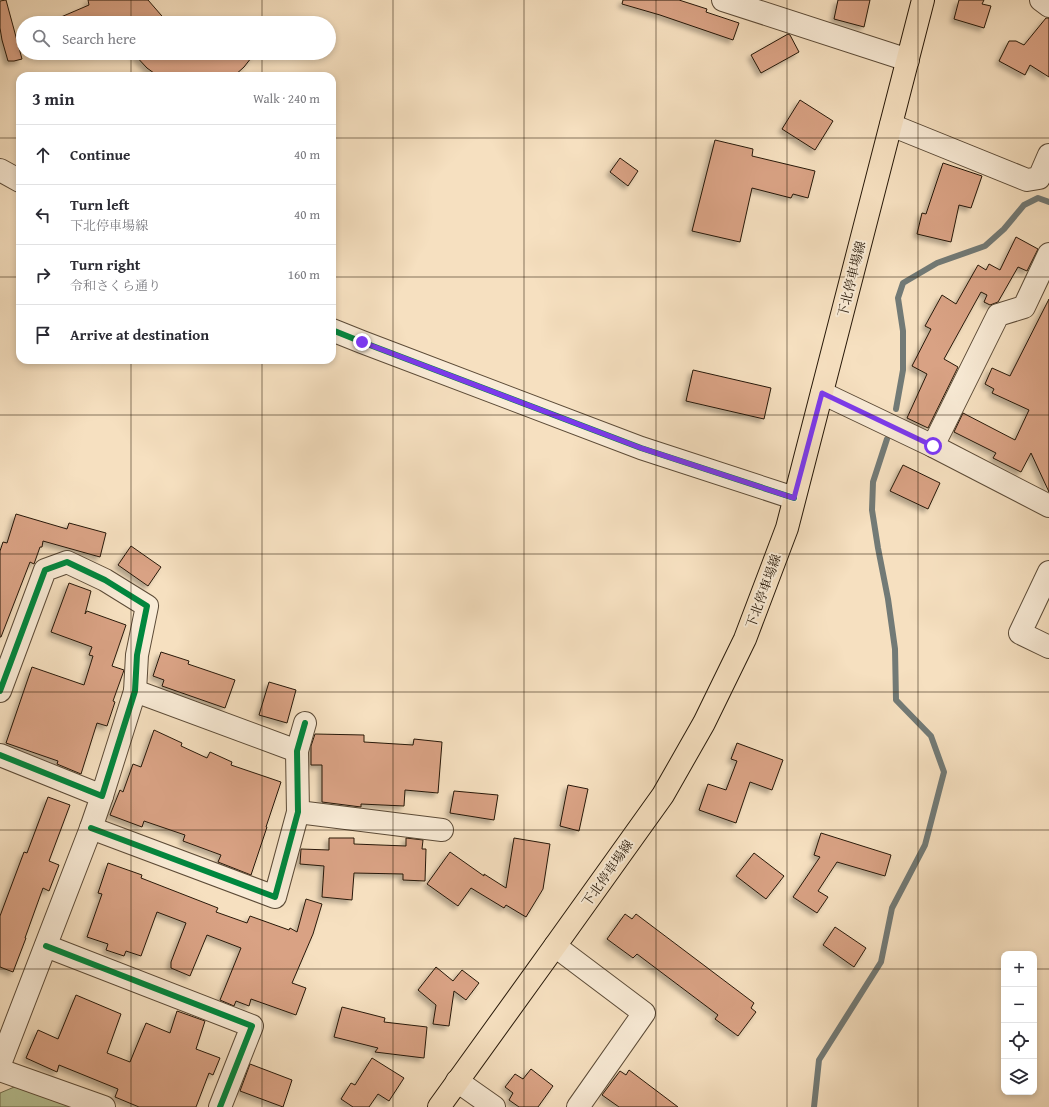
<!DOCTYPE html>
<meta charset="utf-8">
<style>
body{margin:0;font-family:"Gentium Book Plus","Noto Serif JP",serif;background:#f2f2f3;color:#2b2b33}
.controls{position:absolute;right:12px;bottom:12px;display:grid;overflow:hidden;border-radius:8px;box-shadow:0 2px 6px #0003}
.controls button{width:36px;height:36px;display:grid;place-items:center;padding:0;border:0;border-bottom:1px solid #e1e1e2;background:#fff;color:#2b2b33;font:20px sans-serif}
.stop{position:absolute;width:12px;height:12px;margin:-9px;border:3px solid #7c3aed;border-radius:50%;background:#fff}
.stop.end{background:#7c3aed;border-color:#fff;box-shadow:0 1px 4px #0008}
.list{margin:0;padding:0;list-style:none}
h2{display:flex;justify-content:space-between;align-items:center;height:52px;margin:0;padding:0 16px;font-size:17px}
h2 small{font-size:13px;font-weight:400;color:#7c7c81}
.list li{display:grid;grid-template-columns:26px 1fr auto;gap:12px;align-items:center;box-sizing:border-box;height:60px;padding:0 16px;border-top:1px solid #e1e1e2}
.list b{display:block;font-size:15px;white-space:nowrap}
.list p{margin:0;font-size:13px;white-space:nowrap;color:#7c7c81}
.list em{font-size:13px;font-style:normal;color:#7c7c81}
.icon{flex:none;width:22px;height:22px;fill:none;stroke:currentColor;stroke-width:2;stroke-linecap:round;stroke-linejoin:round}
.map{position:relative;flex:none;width:1049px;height:1107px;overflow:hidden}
.search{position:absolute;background:#fff;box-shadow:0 2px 6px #0003;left:16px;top:16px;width:320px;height:44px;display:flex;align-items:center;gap:10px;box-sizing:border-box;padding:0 14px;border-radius:22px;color:#7c7c81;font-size:15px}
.panel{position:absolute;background:#fff;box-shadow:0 2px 6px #0003;left:16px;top:72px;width:320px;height:292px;border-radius:12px}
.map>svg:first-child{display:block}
</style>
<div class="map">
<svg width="1049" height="1107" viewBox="0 0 1049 1107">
<defs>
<filter id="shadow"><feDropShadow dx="-3.5" dy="3.5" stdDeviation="2" flood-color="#0004"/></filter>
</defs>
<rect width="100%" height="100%" fill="#f6e0c0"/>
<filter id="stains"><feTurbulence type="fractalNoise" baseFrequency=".005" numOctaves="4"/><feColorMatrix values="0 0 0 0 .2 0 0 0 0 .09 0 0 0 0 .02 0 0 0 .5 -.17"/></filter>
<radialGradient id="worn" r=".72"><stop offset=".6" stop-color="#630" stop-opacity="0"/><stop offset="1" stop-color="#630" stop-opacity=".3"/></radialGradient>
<polygon fill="#b8c395" stroke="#706e4f" points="19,1085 73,1107 0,1107 0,1093"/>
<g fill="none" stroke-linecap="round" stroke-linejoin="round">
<g stroke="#727a76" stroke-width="6">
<polyline points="896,409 903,370 903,331 898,298 903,283 937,263 985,246 1004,229 1024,205 1038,198 1049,202"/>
<polyline points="814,1107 819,1060 881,962 892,908 925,845 944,772 931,736 896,700 895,649 888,599 878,548 872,510 873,482 887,439"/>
</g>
</g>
<g fill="#d9a284" stroke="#281909" filter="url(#shadow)">
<polygon points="6,0 22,59 14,61 8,61 2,40 0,28 0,1"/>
<polygon points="88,0 148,0 168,23 47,23 89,5"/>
<polygon points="623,0 679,0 707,9 706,12 739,23 733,40 660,15 622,4"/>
<polygon points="838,0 870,0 864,27 834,19"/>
<polygon points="959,0 984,0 982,4 991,6 984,28 954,19"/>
<polygon points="1046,18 1049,18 1049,77 1030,65 1025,75 999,61 1009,41 1016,41 1024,45"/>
<polygon points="788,34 790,35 799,52 761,73 751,55"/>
<polygon points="133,53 255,53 244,67 234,76 158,76 147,68"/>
<polygon points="800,100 833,121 815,150 782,129"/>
<polygon points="715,140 753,149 752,156 815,171 808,198 793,194 791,198 752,188 740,242 692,231"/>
<polygon points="620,158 638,171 628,186 610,172"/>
<polygon points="943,163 982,176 971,208 959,205 951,242 917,234 922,213 926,214"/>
<polygon points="1016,237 1038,249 1027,271 1018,267 998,302 990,305 984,302 987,295 981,292 944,359 958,367 928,428 907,418 927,374 912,366 931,329 925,326 942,295 956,304 978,265 986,270 989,264 1000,270"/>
<polygon points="1049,299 1049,492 1031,453 1021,472 993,458 996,453 954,432 963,413 1015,440 1029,410 992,393 994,389 985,384 992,368 1010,376"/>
<polygon points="693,370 771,388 764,419 686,401"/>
<polygon points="903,465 940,483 928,509 890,491"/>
<polygon points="16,514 67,529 69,523 106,533 100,557 43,541 42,547 40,547 34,564 30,562 1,637 0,637 0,551 3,542 7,543"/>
<polygon points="131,546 161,567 148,586 118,565"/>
<polygon points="69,583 91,591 85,614 87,611 126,625 112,666 124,670 123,673 113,701 115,702 107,726 97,723 81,774 57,764 58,761 6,743 32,667 84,685 93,656 89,655 92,647 51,632"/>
<polygon points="161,652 189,661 188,664 235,680 225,708 162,686 164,680 153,676"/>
<polygon points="269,682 296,690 287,723 259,715"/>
<polygon points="154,730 182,743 181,746 207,758 210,752 232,762 231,765 281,782 266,827 267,827 251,875 218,862 221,855 183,841 185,835 144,821 142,827 110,815 120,790 123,792 133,764 141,767"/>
<polygon points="315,734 364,735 364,742 413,745 414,739 442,742 438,793 405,790 404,806 361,804 361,807 322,802 322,765 311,765 311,746"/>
<polygon points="737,743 783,760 772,790 750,782 736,823 699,810 708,784 726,790 737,761 731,759"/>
<polygon points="568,785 588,789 579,831 560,826"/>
<polygon points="454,791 498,795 494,820 450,813"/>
<polygon points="48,797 70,805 49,861 59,865 49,891 43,888 25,938 26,938 13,972 0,967 0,916 24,852 27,853"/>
<polygon points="821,833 891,855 885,876 837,862 818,891 828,897 817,913 793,897 820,857 814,855"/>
<polygon points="329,838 354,838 354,844 406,846 406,838 423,840 422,849 426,849 425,881 403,880 403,874 354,873 352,900 322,897 324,866 300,864 301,849 329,850"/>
<polygon points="514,838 550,844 543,889 526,917 506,905 504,908 471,888 458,906 427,884 450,852 484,876 484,874 506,888"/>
<polygon points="754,853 784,876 766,899 736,876"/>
<polygon points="108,863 142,875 141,878 218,908 216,912 247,923 250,916 289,930 290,928 297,932 306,899 322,904 313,934 292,983 306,988 296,1015 251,999 249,1006 236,1001 234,1006 220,1000 241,948 207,935 190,976 171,968 171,962 186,923 157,912 141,956 126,951 124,956 106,950 108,944 87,937 102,894 98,893"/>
<polygon points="625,914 632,919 636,914 754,1003 751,1008 756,1012 738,1036 715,1019 718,1015 637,954 633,958 607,939"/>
<polygon points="835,927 866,948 854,967 823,945"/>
<polygon points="436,967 453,981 462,970 479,983 466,1000 454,991 449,1026 433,1024 436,1005 418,990"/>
<polygon points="76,995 121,1014 107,1053 130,1062 146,1023 170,1033 177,1011 205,1021 196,1049 220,1058 213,1075 209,1073 196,1107 139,1107 115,1097 118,1089 59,1065 57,1072 26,1058 38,1030 58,1039"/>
<polygon points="342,1007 385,1018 384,1022 427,1027 424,1058 375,1052 378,1048 334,1037"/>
<polygon points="372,1058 404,1078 389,1101 378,1094 369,1107 353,1107 341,1099 351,1083 355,1085"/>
<polygon points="250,1064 292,1080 283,1107 240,1091"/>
<polygon points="531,1069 553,1086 538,1107 519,1107 509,1100 513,1093 505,1087 515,1074 523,1079"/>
<polygon points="629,1070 678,1107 619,1107 602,1095 620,1071 626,1075"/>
</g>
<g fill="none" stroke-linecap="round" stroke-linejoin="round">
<g stroke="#5c4b37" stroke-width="24">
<g id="minor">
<polyline points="723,0 908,60"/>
<polyline points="1041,0 1049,6"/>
<polyline points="891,125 1027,180 1039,178 1049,155"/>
<polyline points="0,170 20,181"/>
<polyline points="332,330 362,342 641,448 794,498"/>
<polyline points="822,393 933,446 1049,506"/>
<polyline points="933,446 998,315 1024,307 1049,254"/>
<polyline points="1049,572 1020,633 1049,647"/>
<polyline points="0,691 45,570 67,562 105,580 147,606 137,655 135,691 102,796 0,755"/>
<polyline points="135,691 297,751"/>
<polyline points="298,812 442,830"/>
<polyline points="91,828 275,897 298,812 297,751 305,723"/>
<polyline points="46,946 252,1026 220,1107"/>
<polyline points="555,946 644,1013 578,1107"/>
<polyline points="0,1064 91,828 102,796"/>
<polyline points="0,1070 104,1107"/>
<polyline points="457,1081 494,1107"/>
</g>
</g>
<g stroke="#281909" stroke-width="24">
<polyline id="major" points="439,1107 555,946 663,795 704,723 745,639 787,528 923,0"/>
</g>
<use href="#minor" stroke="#f9ebd6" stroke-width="22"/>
<use href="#major" stroke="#f6e0c0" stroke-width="22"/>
<g stroke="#f9ebd6" stroke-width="8">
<g id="cycleway">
<polyline points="332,330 362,342 641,448 794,498"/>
<polyline points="0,691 45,570 67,562 105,580 147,606 137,655 135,691 102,796 0,755"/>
<polyline points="91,828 275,897 298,812 297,751 305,723"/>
<polyline points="46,946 252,1026 220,1107"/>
</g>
</g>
<use href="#cycleway" stroke="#00873e" stroke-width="6"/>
</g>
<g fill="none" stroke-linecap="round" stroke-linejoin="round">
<polyline stroke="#7c3aed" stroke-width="5" points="362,342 641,448 794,498 822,393 933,446"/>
</g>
<path fill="none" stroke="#281909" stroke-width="1" stroke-opacity="0.55" d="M131 0V23M262 0V23M393 0V1107M524 0V1107M656 0V1107M787 0V1107M918 0V1107M131 53V76M262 53V76M0 138H20M332 138H1049M0 277H20M332 277H1049M131 360V1107M262 360V1107M0 415H1049M0 554H1049M0 692H1049M0 830H1049M0 969H1004M1034 969H1049"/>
<g text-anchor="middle" stroke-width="4" stroke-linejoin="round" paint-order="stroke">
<g font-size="13" fill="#281909" stroke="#f9ebd6">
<text transform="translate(851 279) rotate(-76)" y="5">下北停車場線</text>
<text transform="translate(763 591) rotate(-70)" y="5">下北停車場線</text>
<text transform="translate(607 873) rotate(-55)" y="5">下北停車場線</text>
</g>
</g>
<rect width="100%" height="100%" filter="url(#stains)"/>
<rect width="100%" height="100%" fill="url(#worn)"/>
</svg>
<div class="controls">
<button>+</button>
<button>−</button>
<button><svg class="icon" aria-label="locate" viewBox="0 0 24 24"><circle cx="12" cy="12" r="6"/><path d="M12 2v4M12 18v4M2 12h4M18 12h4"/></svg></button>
<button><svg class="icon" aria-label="layers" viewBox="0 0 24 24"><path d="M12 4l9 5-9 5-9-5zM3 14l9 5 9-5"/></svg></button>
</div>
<div class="stop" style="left:933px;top:446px"></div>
<div class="stop end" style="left:362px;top:342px"></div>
<div class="search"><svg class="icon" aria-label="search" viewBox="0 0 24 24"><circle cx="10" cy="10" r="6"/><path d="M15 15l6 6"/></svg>Search here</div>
<section class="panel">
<h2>3 min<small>Walk · 240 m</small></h2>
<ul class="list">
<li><svg class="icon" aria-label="ahead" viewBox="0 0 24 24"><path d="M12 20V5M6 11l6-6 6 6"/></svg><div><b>Continue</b></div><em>40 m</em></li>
<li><svg class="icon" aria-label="left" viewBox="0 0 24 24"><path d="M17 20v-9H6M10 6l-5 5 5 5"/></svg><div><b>Turn left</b><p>下北停車場線</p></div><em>40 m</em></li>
<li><svg class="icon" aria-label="right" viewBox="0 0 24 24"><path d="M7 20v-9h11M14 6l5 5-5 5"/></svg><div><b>Turn right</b><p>令和さくら通り</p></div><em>160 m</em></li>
<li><svg class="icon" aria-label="arrive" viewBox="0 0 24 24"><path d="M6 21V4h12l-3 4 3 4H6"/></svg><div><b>Arrive at destination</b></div></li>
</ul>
</section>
</div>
